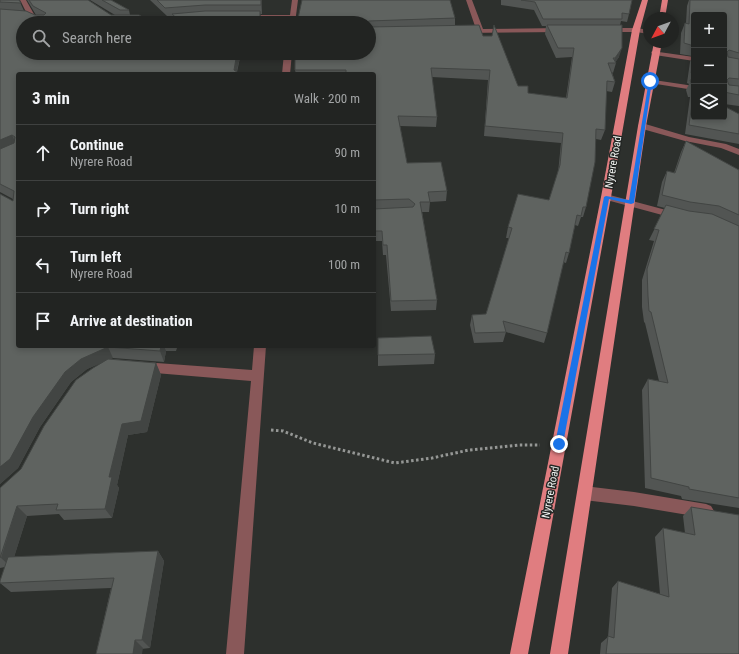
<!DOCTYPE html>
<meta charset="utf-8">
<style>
body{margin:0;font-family:"Roboto Condensed",sans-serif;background:#2a2c2a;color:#f1f3f6}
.controls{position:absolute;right:12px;top:12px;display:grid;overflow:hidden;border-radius:4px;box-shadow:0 2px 6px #0003}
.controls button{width:36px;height:36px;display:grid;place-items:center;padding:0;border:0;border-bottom:1px solid #3f4140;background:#222422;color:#f1f3f6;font:20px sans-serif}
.compass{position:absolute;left:643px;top:12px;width:36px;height:36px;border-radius:50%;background:#222422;box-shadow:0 2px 6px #0003;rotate:229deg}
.stop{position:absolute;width:12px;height:12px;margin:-9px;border:3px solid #1a73e8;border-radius:50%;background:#fff}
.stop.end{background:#1a73e8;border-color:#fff;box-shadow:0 1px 4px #0008}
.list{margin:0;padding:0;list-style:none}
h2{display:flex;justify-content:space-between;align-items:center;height:52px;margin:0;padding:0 16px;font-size:17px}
h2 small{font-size:13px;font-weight:400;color:#a2a4a5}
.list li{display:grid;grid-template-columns:26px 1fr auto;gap:12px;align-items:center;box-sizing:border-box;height:56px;padding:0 16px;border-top:1px solid #3f4140}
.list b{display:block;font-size:15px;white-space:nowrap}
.list p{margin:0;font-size:13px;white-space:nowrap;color:#a2a4a5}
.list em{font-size:13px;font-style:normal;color:#a2a4a5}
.icon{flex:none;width:22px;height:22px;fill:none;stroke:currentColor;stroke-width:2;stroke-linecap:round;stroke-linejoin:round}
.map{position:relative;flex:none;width:739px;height:654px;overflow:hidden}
.search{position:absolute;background:#222422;box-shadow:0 2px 6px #0003;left:16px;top:16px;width:360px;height:44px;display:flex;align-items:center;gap:10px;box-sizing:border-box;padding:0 14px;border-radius:22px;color:#a2a4a5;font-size:15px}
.panel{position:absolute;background:#222422;box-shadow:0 2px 6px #0003;left:16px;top:72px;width:360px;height:276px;border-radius:4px}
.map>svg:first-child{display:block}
</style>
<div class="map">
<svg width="739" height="654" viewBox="0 0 739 654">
<rect width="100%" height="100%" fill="#2d302d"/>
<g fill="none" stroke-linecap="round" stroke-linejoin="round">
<polyline stroke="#959795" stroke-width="3" stroke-dasharray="2.5 2.5" stroke-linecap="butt" points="271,430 283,431 313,443 395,463 432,458 469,450 519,445 540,445"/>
<g fill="#895859" fill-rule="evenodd">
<path d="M20 0H26L35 16 48 23C29 23 28 15 20 0Z"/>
<polygon points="292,0 298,0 295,23 289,23 289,19 246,19 243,17 246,15 290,15"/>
<polygon points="466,0 472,0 483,29 562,28 566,30 562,32 461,33 461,29 476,29"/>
<polygon points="190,16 192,17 192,19 151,23 120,23 123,21"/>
<polygon points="603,28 636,28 649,30 649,34 636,32 603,32"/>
<polygon points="652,51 694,57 694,61 655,55 651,53"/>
<polygon points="284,53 292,53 290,74 282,74"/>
<polygon points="647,79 694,86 694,90 650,83 647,83"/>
<polygon points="642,123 689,137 726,144 739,149 739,155 721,148 685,141 639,128 638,126 639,124"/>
<polygon points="606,194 681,214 682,216 677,219 603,199 601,197 603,195"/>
<polygon points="254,346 266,346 244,654 226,654 251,381 143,372 139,371 137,367 139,363 143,362 252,370"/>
<polygon points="584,486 634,492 706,504 711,506 714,511 711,516 706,518 634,506 584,500 579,498 577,493 579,488"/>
</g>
<g fill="#e07d80" fill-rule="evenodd">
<polygon points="642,0 648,0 640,30 611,197 528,654 510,654 601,197 632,30"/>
<polygon points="662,0 668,0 665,18 659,18"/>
<polygon points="654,42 662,42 646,126 568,654 550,654 638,126"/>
</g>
</g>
<g fill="#525553">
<polygon points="0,0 19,0 24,11 35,15 36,15 27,0 88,0 111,15 115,15 90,0 111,0 129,10 130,15 23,53 241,53 237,72 18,74 18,346 206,346 206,347 177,348 176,351 166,351 164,362 113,358 110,359 156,363 161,375 147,432 128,435 117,485 119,488 112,518 64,520 59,514 27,516 14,557 158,551 164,561 150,648 96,654 111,588 11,592 0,583 0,581 5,567 0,568 0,488 21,469 103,362 87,369 71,382 40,427 18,468 0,484 0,194 13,201 13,199 0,192"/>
<polygon points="150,0 262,0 262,14 260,14 261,23 174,23 172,16 167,16"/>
<polygon points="501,0 632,0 629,14 627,22 621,21 620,25 619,57 615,62 616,63 613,73 612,72 615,82 612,92 606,91 605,130 601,140 596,139 586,207 583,217 581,217 578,226 575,225 569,253 566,263 563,262 547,333 544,343 506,332 503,342 474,343 470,325 472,315 486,314 509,238 506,238 508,227 549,200 558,173 561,143 484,136 488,80 432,77 437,117 436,127 400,126 407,163 447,191 446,201 430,202 429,212 422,212 437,300 436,310 391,311 386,255 383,255 382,241 374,241 374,74 296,74 295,70 369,53 369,23 297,23 455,18 455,25 483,36 518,86 528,93 566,98 572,57 556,58 545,34 546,26 542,26 534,10 501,5"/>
<polygon points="689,0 739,0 739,106 724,104 724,15 694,15 694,117 739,114 739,144 685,134 690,97 688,97 686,90 689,84 687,83 690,62 692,56 680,54 681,33 685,23 686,23 687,6"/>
<polygon points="686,141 739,170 739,508 682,499 681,496 645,488 642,390 648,379 659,381 645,323 644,322 642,307 642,280 654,241 649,240 665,208 657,206 662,182 667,171 674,173 681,152"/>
<polygon points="378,338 435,354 434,364 378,366"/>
<polygon points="691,507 739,654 600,654 601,643 608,637 612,588 618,581 660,594 655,537 663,528 685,533 683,516"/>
</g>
<g fill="#424543">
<polygon points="261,0 262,0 262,14 261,5"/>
<polygon points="260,11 261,20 261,23 260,23"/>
<polygon points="622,48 619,57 615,63 613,63 615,58"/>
<polygon points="237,53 241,53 236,74 234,70"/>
<polygon points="12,135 17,146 0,152 0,140"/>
<polygon points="161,346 164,346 166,351 164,362 160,351"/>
<polygon points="108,347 113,358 87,369 71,382 40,427 18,468 0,484 0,467 33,417 65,372 81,359"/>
<polygon points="156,363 161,375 147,432 128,435 117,485 119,488 112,518 105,509 109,477 122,424"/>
<polygon points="17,506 27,516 11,567 1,558"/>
<polygon points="158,551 164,561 150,648 142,640"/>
<polygon points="135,640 143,648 142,654 133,654"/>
</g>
<g fill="#5f6360" stroke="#424543">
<polygon points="0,0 19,0 21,3 0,2"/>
<polygon points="29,0 88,0 111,15 139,15 153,23 23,23 23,53 209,53 210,54 211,53 237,53 234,70 240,74 18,74 18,346 161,346 160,351 108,347 81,359 65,372 33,417 10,459 0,467 0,194 13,201 14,191 0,184 0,149 14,143 15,137 12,135 0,140 0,9 26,11 35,15 44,15 46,13 33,6"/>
<polygon points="102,0 111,0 129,10 120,10"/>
<polygon points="157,0 261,0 261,5 205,5 165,8"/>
<polygon points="302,0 450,0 455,18 369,21 367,22 368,23 297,23"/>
<polygon points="521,0 632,0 629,14 622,13 622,19 543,19 535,2"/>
<polygon points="690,0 739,0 739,53 729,50 727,52 728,57 739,59 739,79 729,78 727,80 729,85 739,86 739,95 724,92 724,15 694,15 694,46 684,43 685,23 689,24"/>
<polygon points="205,11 260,11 260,23 182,23 172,14"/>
<polygon points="479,25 483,36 492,36 494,25 518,86 528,86 528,93 567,98 574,48 558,48 547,25 622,25 622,48 615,58 613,58 616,63 608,63 615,82 607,81 605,130 596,129 595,162 586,207 583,207 581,216 577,215 569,253 566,252 547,333 503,321 506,332 475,333 472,315 486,314 512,228 508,227 518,194 549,200 560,165 563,133 485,126 490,70 431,68 437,117 398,116 407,163 441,162 447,191 428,192 430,202 420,202 437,300 391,301 387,245 383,245 382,231 374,231 374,209 413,207 415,204 409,199 374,200 374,74 346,74 346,70 295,70 295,53 369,53 369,27"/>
<polygon points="694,52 694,74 691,73"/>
<polygon points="690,80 694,80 694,87 692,86"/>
<polygon points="694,89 694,117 724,117 724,106 739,114 739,134 689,125"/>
<polygon points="686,141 739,170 739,215 719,206 690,202 662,195 667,171 675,173"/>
<polygon points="666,205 689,211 712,214 739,226 739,498 689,489 689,487 651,478 648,379 668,383 651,312 649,311 648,296 647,269 659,230 654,229"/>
<polygon points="431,336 435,354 378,355 378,338"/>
<polygon points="108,359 156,363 141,421 122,424 109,477 112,477 105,509 56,510 58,504 17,506 0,558 0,488 21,469 44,426 76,380 93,368"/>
<polygon points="691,507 739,515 739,654 606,654 608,636 614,638 618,581 669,597 663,528 695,535"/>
<polygon points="158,551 142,640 135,640 133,654 96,654 114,578 0,583 0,581 8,557"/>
</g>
<polygon fill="#1a73e8" points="649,80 652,81 634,203 631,204 609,199 563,444 559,448 555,444 604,197 606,196 629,200"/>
<g text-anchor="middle" stroke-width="3" stroke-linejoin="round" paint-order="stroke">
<g font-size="11" fill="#f3f5f3" stroke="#232624">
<text transform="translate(613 162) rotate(-80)" y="4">Nyrere Road</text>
<text transform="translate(550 492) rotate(-79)" y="4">Nyrere Road</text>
</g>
</g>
</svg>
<div class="controls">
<button>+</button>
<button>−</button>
<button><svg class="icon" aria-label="layers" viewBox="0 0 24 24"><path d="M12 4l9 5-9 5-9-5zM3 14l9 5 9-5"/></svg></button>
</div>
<svg class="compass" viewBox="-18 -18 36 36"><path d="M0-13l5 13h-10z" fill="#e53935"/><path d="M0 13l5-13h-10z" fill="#a2a4a5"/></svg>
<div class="stop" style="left:650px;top:81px"></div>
<div class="stop end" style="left:559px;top:444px"></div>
<div class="search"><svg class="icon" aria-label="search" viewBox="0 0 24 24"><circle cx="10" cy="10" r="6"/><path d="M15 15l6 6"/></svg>Search here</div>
<section class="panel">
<h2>3 min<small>Walk · 200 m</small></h2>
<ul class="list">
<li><svg class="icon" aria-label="ahead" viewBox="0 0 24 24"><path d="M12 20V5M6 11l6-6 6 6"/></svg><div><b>Continue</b><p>Nyrere Road</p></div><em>90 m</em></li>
<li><svg class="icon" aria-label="right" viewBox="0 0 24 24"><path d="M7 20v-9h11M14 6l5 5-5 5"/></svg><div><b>Turn right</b></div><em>10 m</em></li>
<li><svg class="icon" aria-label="left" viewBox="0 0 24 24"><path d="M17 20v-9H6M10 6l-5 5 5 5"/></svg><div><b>Turn left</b><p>Nyrere Road</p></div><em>100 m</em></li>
<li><svg class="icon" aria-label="arrive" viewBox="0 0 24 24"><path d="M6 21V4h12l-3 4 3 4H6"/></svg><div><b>Arrive at destination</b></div></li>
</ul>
</section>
</div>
